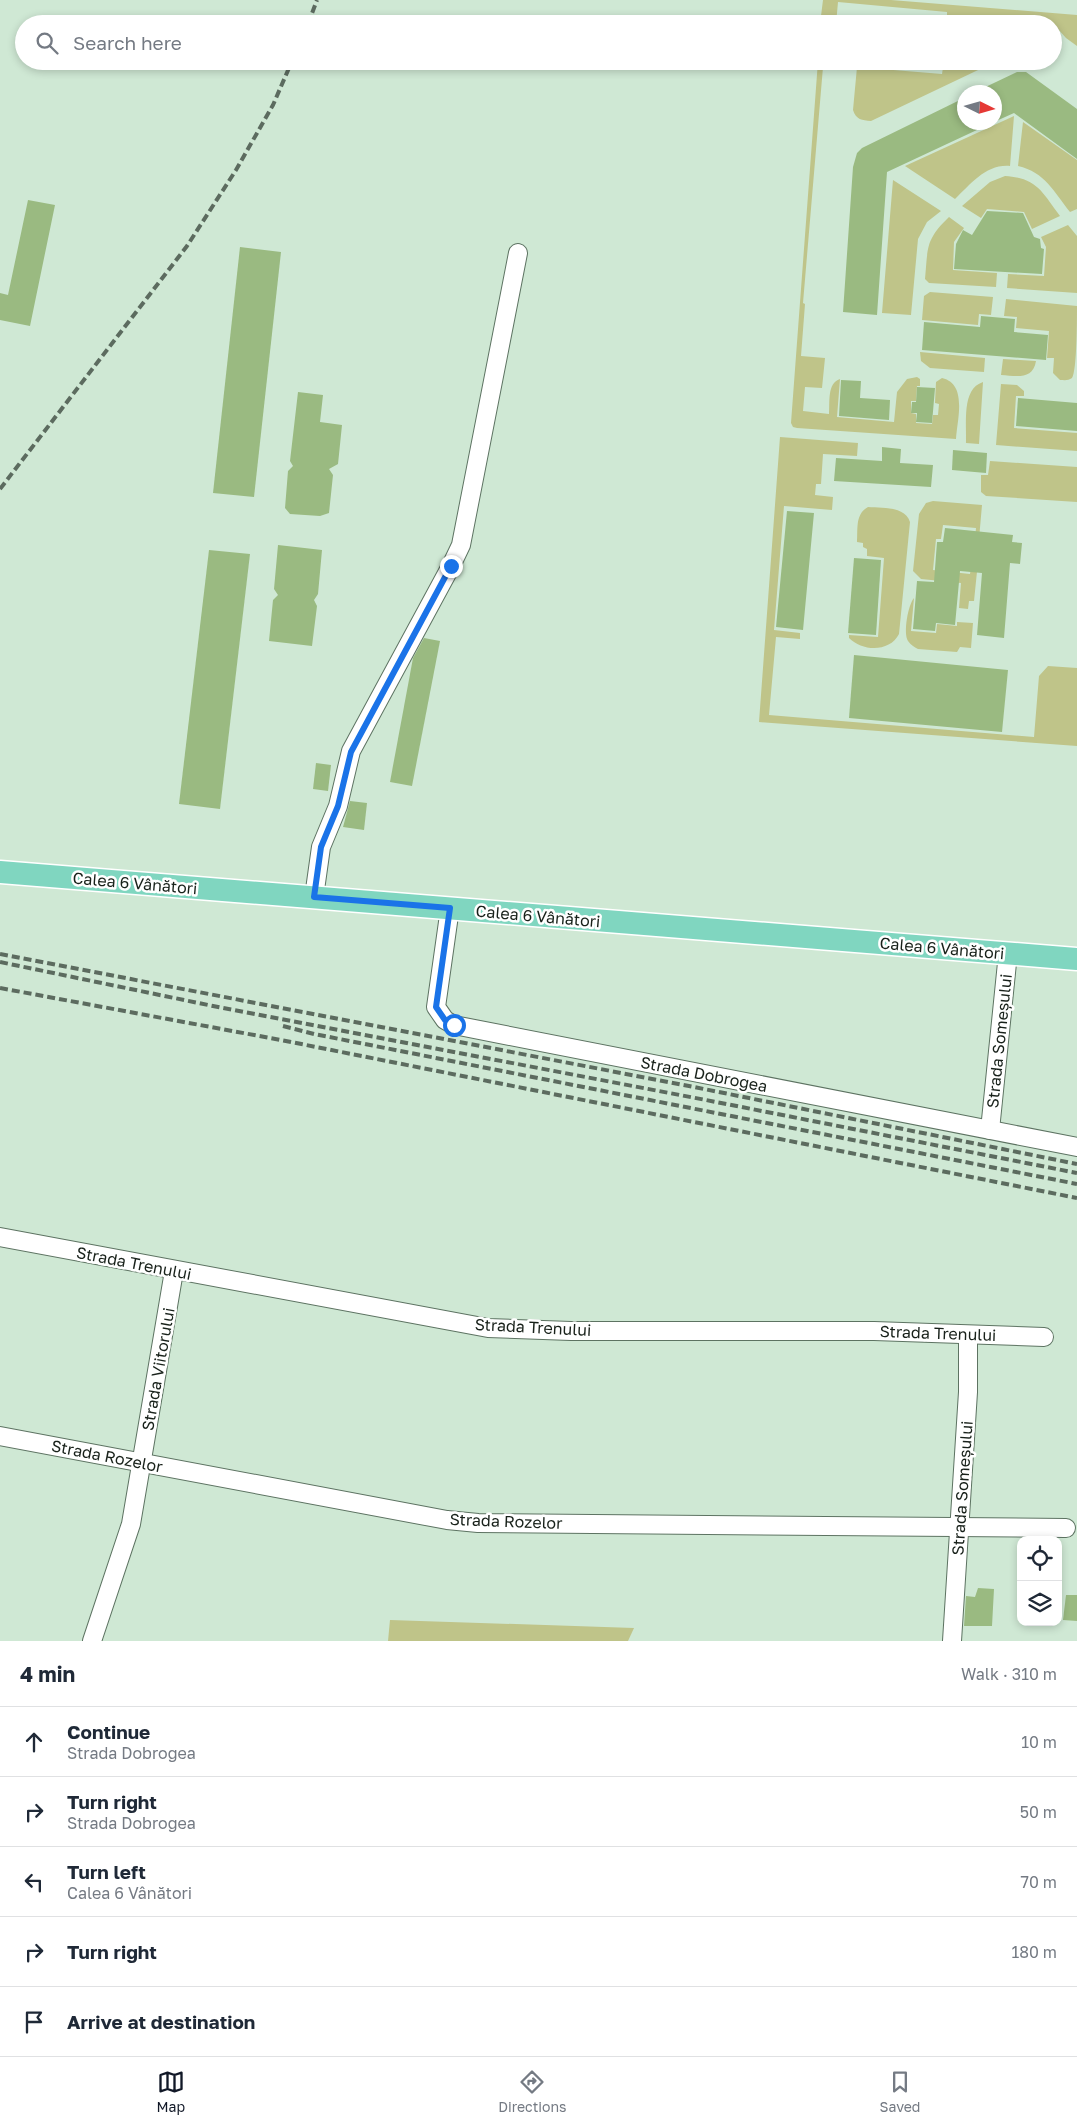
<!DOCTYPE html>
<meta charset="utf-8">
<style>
body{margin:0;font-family:"Golos Text",sans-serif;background:#f2f2f3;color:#1f2937}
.controls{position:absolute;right:15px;bottom:15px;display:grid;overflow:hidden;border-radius:10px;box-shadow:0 2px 8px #0003}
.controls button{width:45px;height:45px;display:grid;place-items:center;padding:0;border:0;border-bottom:1px solid #e0e1e3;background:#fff;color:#1f2937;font:25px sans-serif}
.compass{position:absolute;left:957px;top:85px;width:45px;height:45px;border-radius:50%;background:#fff;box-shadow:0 2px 8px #0003;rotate:95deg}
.stop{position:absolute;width:15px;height:15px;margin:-11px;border:4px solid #1a73e8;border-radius:50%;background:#fff}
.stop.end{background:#1a73e8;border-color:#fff;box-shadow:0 1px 5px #0008}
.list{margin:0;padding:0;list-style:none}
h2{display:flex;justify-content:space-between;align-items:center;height:65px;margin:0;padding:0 20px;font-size:21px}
h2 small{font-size:16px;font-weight:400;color:#747a83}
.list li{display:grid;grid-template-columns:32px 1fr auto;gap:15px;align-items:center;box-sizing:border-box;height:70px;padding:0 20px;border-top:1px solid #e0e1e3}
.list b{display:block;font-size:19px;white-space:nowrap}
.list p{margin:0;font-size:16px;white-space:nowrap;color:#747a83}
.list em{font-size:16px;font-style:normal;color:#747a83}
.icon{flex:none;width:28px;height:28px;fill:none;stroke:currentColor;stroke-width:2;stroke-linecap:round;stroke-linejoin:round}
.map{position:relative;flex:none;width:1077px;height:1641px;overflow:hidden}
.search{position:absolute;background:#fff;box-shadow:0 2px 8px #0003;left:15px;right:15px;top:15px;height:55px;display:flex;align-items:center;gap:12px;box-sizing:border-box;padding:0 18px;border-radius:28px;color:#747a83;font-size:19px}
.sheet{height:415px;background:#fff}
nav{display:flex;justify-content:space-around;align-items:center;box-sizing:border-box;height:70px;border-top:1px solid #e0e1e3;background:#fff;font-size:14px;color:#747a83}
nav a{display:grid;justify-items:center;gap:2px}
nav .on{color:#111827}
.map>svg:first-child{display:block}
</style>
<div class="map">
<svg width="1077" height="1641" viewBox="0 0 1077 1641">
<rect width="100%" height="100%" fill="#cfe8d4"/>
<g fill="#bfc489">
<polygon points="823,0 891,0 1077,15 1077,46 1066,38 1058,29 1053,35 1053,24 947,24 947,12 838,2 836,24 820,24"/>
<path d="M818 61H833L832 67H823L803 303 805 304 801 356 825 358 822 388 805 387 803 411 829 414C830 402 827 383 840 379L837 417 894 422 897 392 907 379 917 377 920 379V386H917L916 401H911V413L916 414V423L932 424 933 415H938L939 404 935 403 936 382 942 378C968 384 957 420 956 439L797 428 793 427 791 423Z"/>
<path d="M944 61H997L871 121C862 120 856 120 853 110L857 67 942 74Z"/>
<path d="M1014 116 1010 166C986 164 971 184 955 199L905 166Z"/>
<path d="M1023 122 1077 160V209L1070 212C1054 192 1045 172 1018 166Z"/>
<path d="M1005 176C1037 178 1042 192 1060 216L1032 229 1024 212 987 209 981 218 962 206 990 182Z"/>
<polygon points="893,180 941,211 927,222 918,239 911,315 882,313"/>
<path d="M949 217 964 228 954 242 953 270 997 273 996 287 929 283 925 279C928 248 925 240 949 217Z"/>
<polygon points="1068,225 1077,236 1077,293 1007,288 1008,274 1044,276 1046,247 1041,237"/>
<polygon points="930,292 993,297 991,315 979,314 978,325 922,320 924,296"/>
<path d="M1006 299 1077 306C1077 319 1077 371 1072 378 1068 381 1064 380 1060 380L1053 373 1054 358H1047L1049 331 1016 328 1017 317 1004 316Z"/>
<polygon points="920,352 985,358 984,372 930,368 921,361"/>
<path d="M1003 359 1036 361C1033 380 1017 376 1001 375Z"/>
<path d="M983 382 979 444 966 443C967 424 961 389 983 382Z"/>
<polygon points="1001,384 1017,385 1024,391 1024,396 1016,396 1014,428 1077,433 1077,451 996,445"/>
<polygon points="780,437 858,443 857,456 823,454 821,484 816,484 815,495 833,497 832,510 784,506 774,630 800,633 800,639 776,637 769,715 1034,737 1039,676 1048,666 1077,668 1077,746 759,722"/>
<polygon points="990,461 1077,467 1077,502 986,496 981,492 981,475 988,475"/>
<polygon points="933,501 982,505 979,539 975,539 976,528 943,525 941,539 936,539 933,570 970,574 973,552 979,552 974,601 969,601 968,609 959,608 961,583 921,579 913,571 919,514 926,503"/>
<path d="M868 507C882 508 905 506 910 522L899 634C890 652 863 652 849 638V635L878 637 884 558 867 556V549L863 547V543L857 542C858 529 855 514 868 507Z"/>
<path d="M914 598 911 631 936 633 937 624 957 626V622L973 623 971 648 960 647 957 652 918 649C914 647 911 645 908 641 903 633 908 605 914 598Z"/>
<polygon points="390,1620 634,1628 628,1641 388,1641"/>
</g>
<g fill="#9aba81">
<polygon points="1017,72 1026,72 1077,109 1077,159 1014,113 994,122 994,92 975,92"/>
<polygon points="964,98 964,122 994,122 887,172 877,315 843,312 853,167 857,153 862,148"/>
<polygon points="28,200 55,205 30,326 0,320 0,293 8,295"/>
<polygon points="987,211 1023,213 1034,237 1040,239 1041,248 1044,249 1042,274 954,269 956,244 963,230 972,235"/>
<polygon points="240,247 281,252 254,497 213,493"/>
<polygon points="981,316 1015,319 1014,332 1048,335 1046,360 922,350 924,322 980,327"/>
<polygon points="841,380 861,381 860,398 890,400 889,420 839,416"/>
<polygon points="917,387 935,388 932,423 916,422 917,413 911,413 912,402 916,402"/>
<polygon points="298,392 323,395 320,422 342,425 338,464 329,469 333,475 329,513 320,516 290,514 285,508 288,471 293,466 290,461"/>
<polygon points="1018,398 1077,403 1077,431 1016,426"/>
<polygon points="882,447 901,449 900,463 933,465 931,487 834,481 836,458 882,461"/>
<polygon points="953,450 987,453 986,473 952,470"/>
<polygon points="787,511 814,513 803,630 776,627"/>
<polygon points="945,528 1013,535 1012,542 1022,543 1020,564 1010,563 1004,638 977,635 982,573 960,571 955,625 936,623 935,631 913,629 917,581 934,582 937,542 943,542"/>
<polygon points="278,545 322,550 318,594 314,600 317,606 312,646 269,641 273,600 278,595 274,589"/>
<polygon points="209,550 250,554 220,809 179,804"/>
<polygon points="854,558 881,560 876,635 848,633"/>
<polygon points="424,638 440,641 412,786 390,782 413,658"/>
<polygon points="854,655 1008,670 1002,732 849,718"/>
<polygon points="316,763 331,765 328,791 313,789"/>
<polygon points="350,801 367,803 364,830 343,827"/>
<polygon points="978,1588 994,1589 992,1626 964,1626 966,1596 975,1597"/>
<polygon points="1066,1595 1077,1595 1077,1621 1063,1620"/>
</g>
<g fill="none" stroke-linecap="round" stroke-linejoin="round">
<g stroke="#5d7362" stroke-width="20">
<g id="minor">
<polyline points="314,897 321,847 338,806 351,751 451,566 461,545 518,253"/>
<polyline points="450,908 436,1007 445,1020 454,1025 1077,1147"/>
<polyline points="990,1130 1008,953"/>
<polyline points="0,1237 488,1328 571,1331 874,1331 1044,1337"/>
<polyline points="0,1436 447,1520 478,1523 1066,1528"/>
<polyline points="92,1641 131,1524 174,1271"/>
<polyline points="952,1641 968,1392 968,1335"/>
</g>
</g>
<g stroke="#fff" stroke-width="25">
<polyline id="major" points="0,872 1077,959"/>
</g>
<use href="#minor" stroke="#fff" stroke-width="18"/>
<use href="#major" stroke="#80d6c0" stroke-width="22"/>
<g stroke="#5c6b5f" stroke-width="4" stroke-dasharray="8 4" stroke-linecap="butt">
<polyline points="308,24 317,0"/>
<polyline points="0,489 187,246 236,170 273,105 292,61"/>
<polyline points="0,954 689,1086 1077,1164"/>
<polyline points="0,962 213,1006 706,1100 1077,1173"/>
<polyline points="0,988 281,1040 1077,1198"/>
<polyline points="283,1026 314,1034 1077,1184"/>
</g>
</g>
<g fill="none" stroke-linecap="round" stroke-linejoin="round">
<polyline stroke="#1a73e8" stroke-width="6" points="451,566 351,752 338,806 321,847 314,897 450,908 436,1007 445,1020 454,1025"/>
</g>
<g text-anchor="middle" stroke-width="5" stroke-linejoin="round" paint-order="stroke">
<g font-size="16" fill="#18211a" stroke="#fff">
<text transform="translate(135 883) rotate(5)" y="6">Calea 6 Vânători</text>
<text transform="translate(538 916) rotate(5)" y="6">Calea 6 Vânători</text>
<text transform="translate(942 948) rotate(5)" y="6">Calea 6 Vânători</text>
<text transform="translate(999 1041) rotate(-84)" y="6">Strada Someșului</text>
<text transform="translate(704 1074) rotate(11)" y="6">Strada Dobrogea</text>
<text transform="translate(134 1263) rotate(11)" y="6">Strada Trenului</text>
<text transform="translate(533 1327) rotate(3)" y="6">Strada Trenului</text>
<text transform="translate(938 1333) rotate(2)" y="6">Strada Trenului</text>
<text transform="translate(158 1369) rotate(-80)" y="6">Strada Viitorului</text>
<text transform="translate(107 1456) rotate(11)" y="6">Strada Rozelor</text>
<text transform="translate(962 1488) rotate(-86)" y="6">Strada Someșului</text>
<text transform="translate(506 1521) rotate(2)" y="6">Strada Rozelor</text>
</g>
</g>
</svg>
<div class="controls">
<button><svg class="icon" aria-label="locate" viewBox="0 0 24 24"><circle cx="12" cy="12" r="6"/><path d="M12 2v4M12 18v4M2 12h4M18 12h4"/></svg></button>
<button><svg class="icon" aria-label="layers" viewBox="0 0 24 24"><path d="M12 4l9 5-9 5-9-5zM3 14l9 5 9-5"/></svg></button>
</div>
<svg class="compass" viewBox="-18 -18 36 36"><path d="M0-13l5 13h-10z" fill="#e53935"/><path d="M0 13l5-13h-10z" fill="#747a83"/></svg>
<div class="stop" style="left:454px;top:1025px"></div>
<div class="stop end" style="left:451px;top:566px"></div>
<div class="search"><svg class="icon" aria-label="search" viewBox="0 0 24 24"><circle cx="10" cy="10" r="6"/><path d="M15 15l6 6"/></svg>Search here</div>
</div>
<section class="sheet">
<h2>4 min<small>Walk · 310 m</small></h2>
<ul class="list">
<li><svg class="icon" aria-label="ahead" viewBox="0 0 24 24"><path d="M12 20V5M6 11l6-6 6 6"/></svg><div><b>Continue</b><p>Strada Dobrogea</p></div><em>10 m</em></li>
<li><svg class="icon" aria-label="right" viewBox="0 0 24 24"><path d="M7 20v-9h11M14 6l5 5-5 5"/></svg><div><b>Turn right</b><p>Strada Dobrogea</p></div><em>50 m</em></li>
<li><svg class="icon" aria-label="left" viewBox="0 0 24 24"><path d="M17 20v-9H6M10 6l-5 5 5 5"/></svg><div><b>Turn left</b><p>Calea 6 Vânători</p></div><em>70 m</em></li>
<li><svg class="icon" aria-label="right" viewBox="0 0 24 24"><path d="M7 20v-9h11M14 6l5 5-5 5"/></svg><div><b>Turn right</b></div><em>180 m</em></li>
<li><svg class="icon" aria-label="arrive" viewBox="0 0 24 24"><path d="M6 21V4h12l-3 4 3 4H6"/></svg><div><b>Arrive at destination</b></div></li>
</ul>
</section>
<nav>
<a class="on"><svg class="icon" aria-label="map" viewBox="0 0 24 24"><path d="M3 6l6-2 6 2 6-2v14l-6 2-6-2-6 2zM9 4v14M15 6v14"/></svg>Map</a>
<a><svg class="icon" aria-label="directions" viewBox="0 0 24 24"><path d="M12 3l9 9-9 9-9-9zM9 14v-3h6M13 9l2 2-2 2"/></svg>Directions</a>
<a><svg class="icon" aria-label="saved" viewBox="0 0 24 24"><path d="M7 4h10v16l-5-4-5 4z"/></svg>Saved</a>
</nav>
